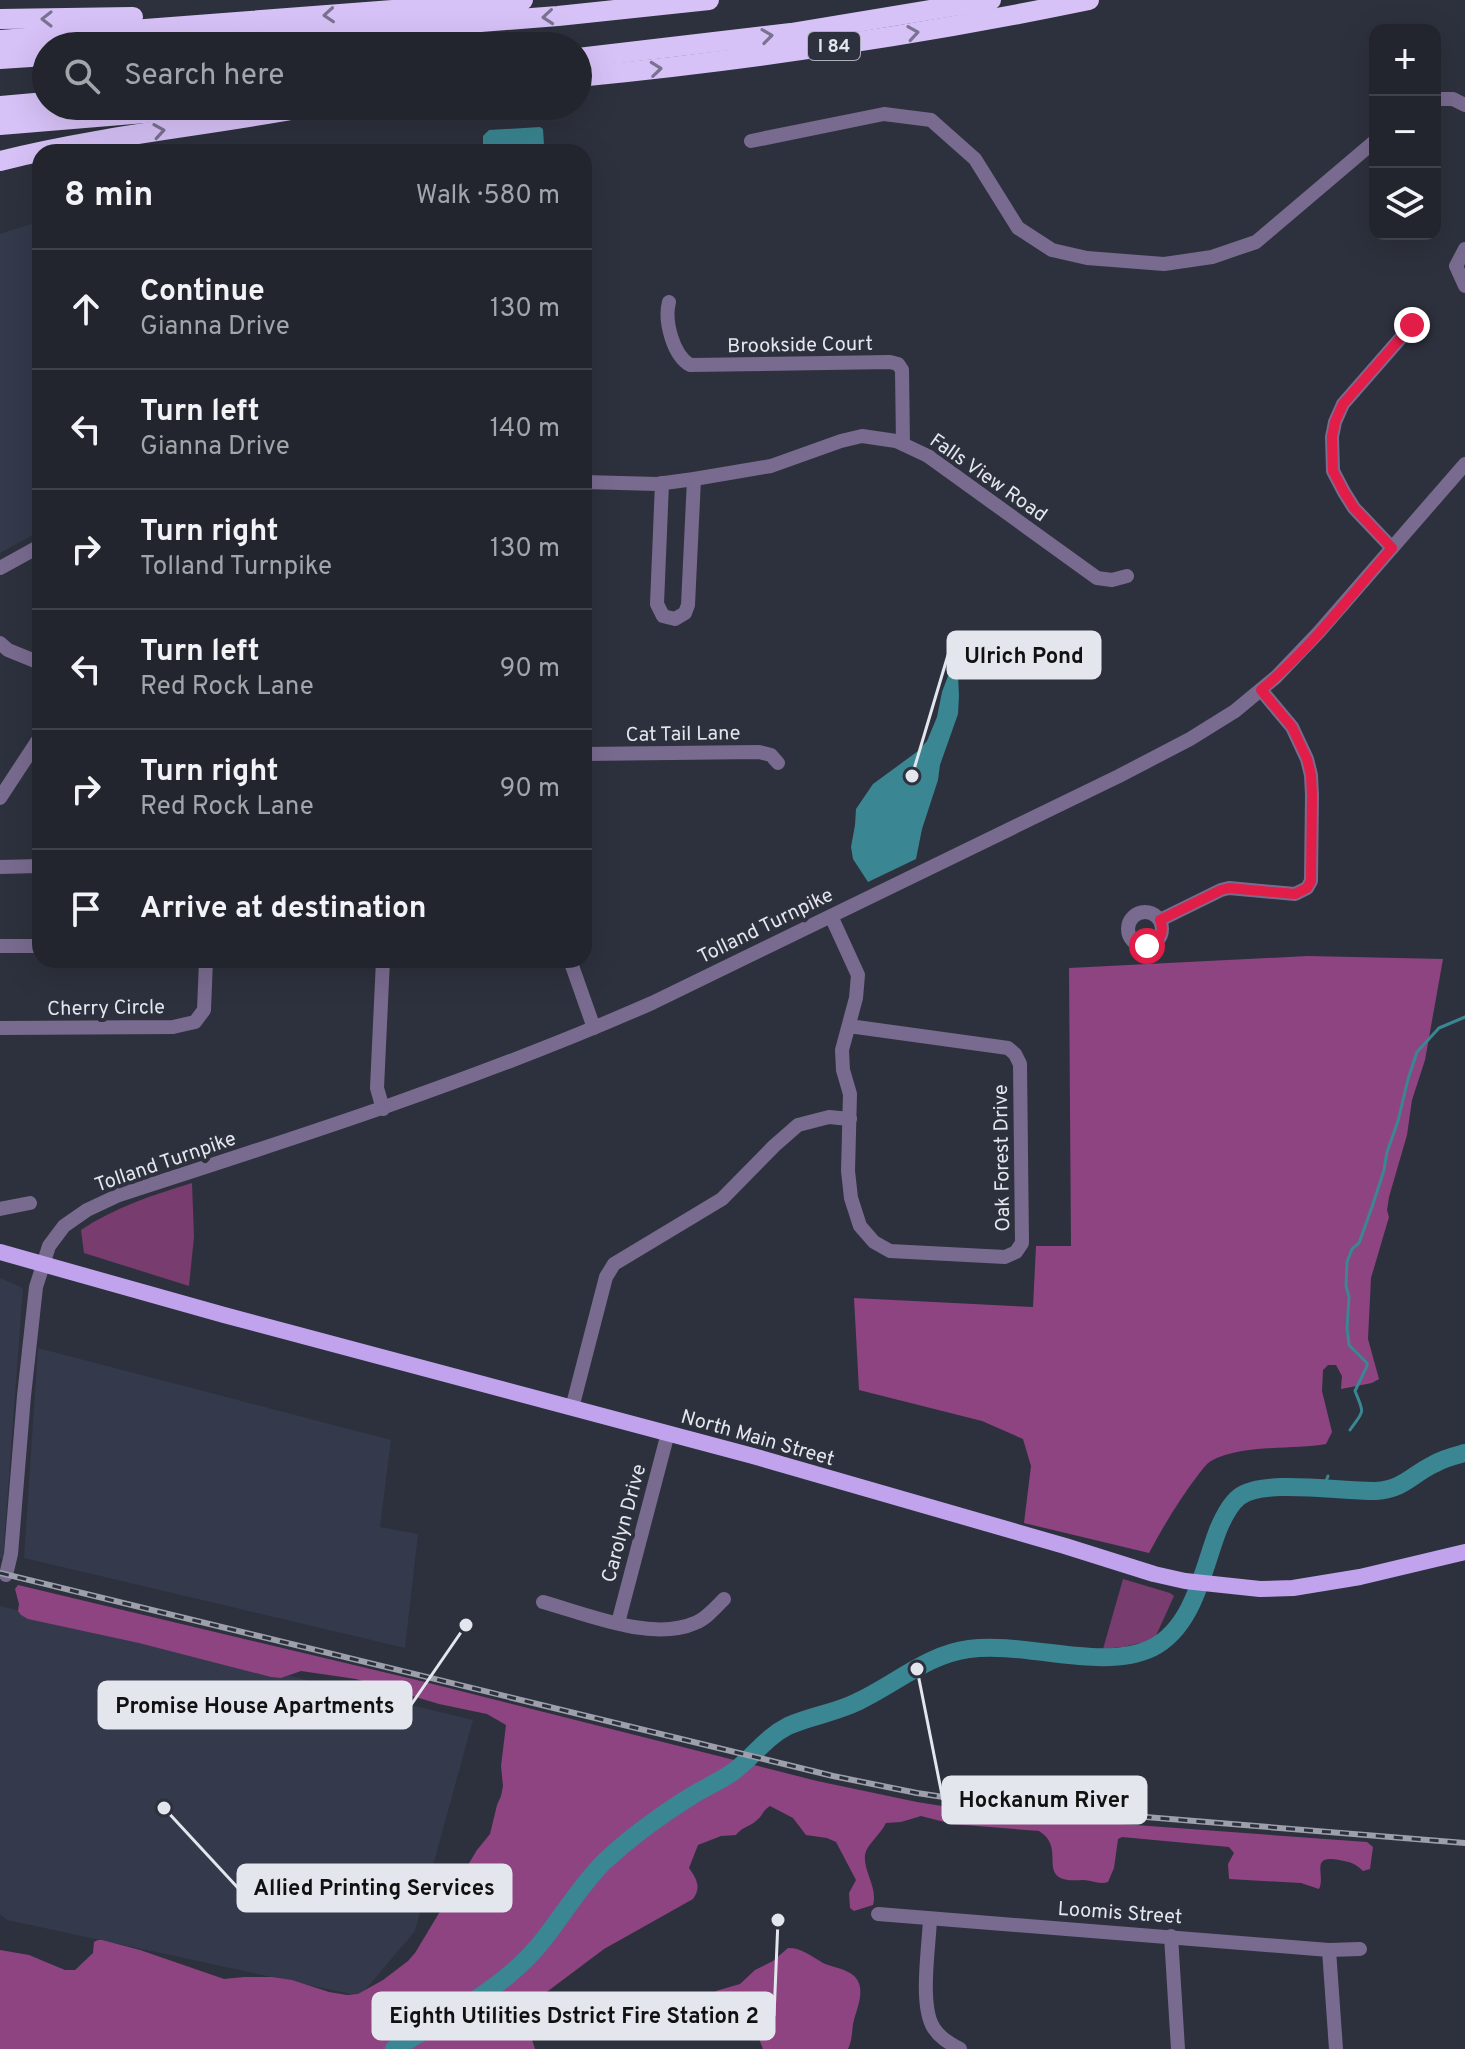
<!DOCTYPE html>
<meta charset="utf-8">
<style>
body{margin:0;font-family:Overpass,sans-serif;background:#2e313a;color:#f1f3f6}
.controls{position:absolute;right:24px;top:24px;display:grid;overflow:hidden;border-radius:16px;box-shadow:0 8px 32px #0002}
.controls button{width:72px;height:72px;display:grid;place-items:center;padding:0;border:0;border-bottom:2px solid #3f424a;background:#22252e;color:#f1f3f6;font:40px sans-serif}
.stop{position:absolute;width:24px;height:24px;margin:-18px;border:6px solid #e11d48;border-radius:50%;background:#fff}
.stop.end{background:#e11d48;border-color:#fff;box-shadow:0 2px 8px #0008}
.list{margin:0;padding:0;list-style:none}
h2{display:flex;justify-content:space-between;align-items:center;height:104px;margin:0;padding:0 32px;font-size:34px}
h2 small{font-size:26px;font-weight:400;color:#a2a5aa}
.list li{display:grid;grid-template-columns:52px 1fr auto;gap:24px;align-items:center;box-sizing:border-box;height:120px;padding:0 32px;border-top:2px solid #3f424a}
.list b{display:block;font-size:30px;white-space:nowrap}
.list p{margin:0;font-size:26px;white-space:nowrap;color:#a2a5aa}
.list em{font-size:26px;font-style:normal;color:#a2a5aa}
.icon{flex:none;width:44px;height:44px;fill:none;stroke:currentColor;stroke-width:2;stroke-linecap:round;stroke-linejoin:round}
.map{position:relative;flex:none;width:1465px;height:2049px;overflow:hidden}
.search{position:absolute;background:#22252e;box-shadow:0 8px 32px #0002;left:32px;top:32px;width:560px;height:88px;display:flex;align-items:center;gap:20px;box-sizing:border-box;padding:0 28px;border-radius:44px;color:#a2a5aa;font-size:30px}
.panel{position:absolute;background:#22252e;box-shadow:0 8px 32px #0002;left:32px;top:144px;width:560px;height:824px;border-radius:24px}
.map>svg:first-child{display:block}
</style>
<div class="map">
<svg width="1465" height="2049" viewBox="0 0 1465 2049">
<rect width="100%" height="100%" fill="#2d313d"/>
<g fill="#34394b">
<polygon points="40,221 40,531 0,553 0,234"/>
<polygon points="0,1278 23,1288 3,1558 0,1558"/>
<polygon points="38,1348 391,1440 380,1527 418,1534 405,1648 24,1558"/>
<polygon points="0,1606 473,1720 415,1931 360,1996 7,1920 0,1914"/>
</g>
<g fill="#783c6e">
<path d="M192 1183 194 1237 189 1286 84 1253 81 1230C115 1207 153 1195 192 1183Z"/>
<polygon points="1123,1579 1170,1593 1174,1596 1154,1640 1123,1647 1103,1649"/>
</g>
<g fill="#8e4481">
<path d="M1308 956 1443 959 1425 1060 1412 1100 1407 1135 1389 1197 1387 1210 1389 1217 1371 1278 1368 1339 1379 1379 1372 1383 1341 1389 1342 1376 1336 1365H1328L1323 1370 1322 1391 1332 1432 1326 1444C1292 1450 1241 1444 1211 1461 1206 1464 1202 1470 1198 1475 1179 1500 1164 1525 1149 1553L1024 1523 1031 1466 1023 1439 982 1421 859 1390 854 1298 1033 1307 1036 1246H1071L1069 968Z"/>
<path d="M18 1585 421 1681 817 1781 917 1802 998 1815 1367 1842 1373 1847 1370 1869 1363 1871C1355 1863 1350 1862 1339 1860 1309 1854 1326 1875 1319 1889L1301 1883 1229 1879 1228 1864 1234 1853 1229 1847 1122 1837 1118 1839 1114 1868 1108 1882C1099 1885 1092 1880 1083 1880 1077 1880 1069 1881 1063 1879 1042 1872 1064 1846 1039 1831L952 1824 921 1816 901 1822 886 1823C881 1834 866 1845 865 1855 863 1871 878 1888 873 1905L854 1911 850 1908 849 1893 856 1880 836 1842 827 1838 806 1835 793 1818 770 1806C763 1810 763 1815 757 1820 750 1827 743 1826 736 1835L721 1836 698 1845 689 1868C696 1878 702 1887 693 1899L604 1949 544 1994 531 2009 528 2027 535 2049H0V1950L29 1955 65 1970H75L93 1953 94 1942 98 1940H102L140 1950 224 1979 244 1977H272L292 1980 329 1992 347 1995 358 1994 383 1980 408 1961 415 1953 477 1850 490 1834 497 1805 501 1796 503 1786 501 1766 506 1725 487 1714 439 1704 356 1679 301 1671 281 1678 271 1677 139 1643 28 1619 21 1615 18 1611 19 1604 15 1589Z"/>
<path d="M788 1948C802 1948 811 1956 823 1963 832 1967 846 1969 853 1975 868 1988 856 2009 853 2024 852 2033 852 2041 848 2049H763L756 2031 731 2020 727 2011 715 2000 714 1996 716 1991 740 1984 755 1970 773 1961Z"/>
</g>
<g fill="#3a8692">
<polygon points="540,127 543,129 544,145 542,147 490,151 483,145 483,136 489,130"/>
<polygon points="958,674 959,696 958,714 940,765 938,780 922,829 916,859 868,882 853,859 851,847 855,825 856,809 873,784 918,751 927,741 937,717 942,692 948,676"/>
</g>
<g fill="none" stroke-linecap="round" stroke-linejoin="round">
<g stroke="#3a8692" stroke-width="3">
<path d="M1350 1430C1364 1410 1365 1415 1355 1391L1367 1366V1363L1349 1345 1347 1328 1349 1297 1346 1286 1347 1262 1352 1249 1359 1243 1372 1207 1384 1170 1387 1152 1398 1121 1408 1079 1417 1052 1439 1028 1465 1017"/>
<polyline points="1323,1489 1328,1476"/>
</g>
<path stroke="#3a8692" stroke-width="18" d="M394 2049C436 2023 485 1998 520 1965 553 1935 572 1894 603 1863 630 1837 661 1815 693 1795 706 1787 720 1781 733 1772 752 1758 766 1737 788 1726 810 1716 835 1713 857 1702 894 1685 928 1654 969 1649 1025 1641 1102 1672 1152 1648 1194 1627 1203 1569 1218 1530 1223 1518 1229 1505 1239 1497 1263 1478 1343 1492 1376 1491 1404 1489 1411 1475 1434 1464 1444 1458 1454 1456 1465 1453"/>
<g stroke="#796b8f" stroke-width="14">
<polyline points="1435,99 1453,99 1465,105"/>
<polyline points="751,141 884,114 931,120 975,159 1018,228 1052,250 1087,258 1164,264 1212,257 1256,242 1375,141"/>
<polyline points="1465,249 1456,266 1465,286"/>
<path d="M669 302C664 321 673 355 690 365L890 362 898 364 902 370 903 444"/>
<polyline points="584,482 657,484 694,479 771,466 841,441 862,436 896,441 928,456 1097,578 1112,580 1127,576"/>
<polyline points="662,483 657,604 663,616 675,619 685,613 688,605 694,479"/>
<polyline points="1392,548 1354,508 1344,492 1333,471 1332,437 1335,422 1343,404 1412,325"/>
<polyline points="0,568 40,546"/>
<polyline points="0,643 8,650 40,663"/>
<polyline points="584,754 759,752 771,755 778,763"/>
<polyline points="0,798 40,737"/>
<polyline points="0,867 40,866"/>
<circle cx="1145" cy="929" r="17"/>
<polyline points="831,916 858,975 856,998 842,1050 843,1070 850,1094 848,1171 851,1198 860,1226 874,1242 890,1251 1005,1257 1016,1252 1022,1243 1020,1064 1015,1054 1008,1048 849,1026"/>
<polyline points="1160,920 1221,890 1229,888 1295,894 1307,888 1311,881 1312,795 1311,775 1307,759 1292,727 1261,690"/>
<polyline points="0,946 40,946"/>
<polyline points="570,960 594,1028"/>
<polyline points="0,1028 173,1027 195,1022 204,1010 206,960"/>
<polyline points="383,1109 377,1088 383,960"/>
<polyline points="0,1209 30,1203"/>
<polyline points="572,1408 606,1277 614,1264 722,1199 774,1146 798,1125 829,1117 850,1119"/>
<path d="M6 1575 11 1554 24 1396 36 1287 49 1246 64 1226 87 1210 119 1195C299 1137 479 1079 652 1003L1119 776 1190 739 1235 711 1276 677 1319 632 1465 464"/>
<path d="M543 1602C586 1614 652 1642 695 1623 706 1619 716 1607 724 1599"/>
<polyline points="618,1623 668,1433"/>
<polyline points="878,1914 1329,1950 1360,1949"/>
<path d="M930 1919C929 1946 920 2001 932 2025 938 2037 949 2043 960 2049"/>
<polyline points="1171,1936 1178,2049"/>
<polyline points="1329,1950 1336,2049"/>
</g>
<polyline stroke="#c1a3ed" stroke-width="16" points="0,1252 224,1315 753,1456 1065,1546 1154,1574 1185,1581 1260,1589 1293,1588 1360,1577 1465,1552"/>
<g stroke="#d7c2f7" stroke-width="20">
<polyline points="0,19 133,17"/>
<polyline points="0,40 523,0"/>
<polyline points="173,46 558,16 709,0"/>
<polyline points="578,58 791,33 991,0"/>
<polyline points="0,59 46,56"/>
<path d="M578 77C750 60 920 35 1089 0"/>
<polyline points="0,106 46,102"/>
<polyline points="0,125 230,106"/>
<path d="M0 161C103 135 209 126 313 106"/>
</g>
<g stroke="#9da0aa" stroke-width="6">
<polyline id="rail" points="0,1573 833,1776 917,1793 997,1805 1465,1843"/>
</g>
<use href="#rail" stroke="#2d313d" stroke-width="3" stroke-dasharray="9" stroke-linecap="butt"/>
</g>
<defs><path id="oneway-chevron" d="M-2-3.5L2.5 0L-2 3.5" fill="none" stroke-width="1.6" stroke-linecap="round" stroke-linejoin="round" transform="scale(2)"/></defs>
<g stroke="#797291">
<use href="#oneway-chevron" transform="translate(329 15) rotate(176)"/>
<use href="#oneway-chevron" transform="translate(548 17) rotate(175)"/>
<use href="#oneway-chevron" transform="translate(47 19) rotate(180)"/>
<use href="#oneway-chevron" transform="translate(913 33) rotate(-9)"/>
<use href="#oneway-chevron" transform="translate(767 36) rotate(-8)"/>
<use href="#oneway-chevron" transform="translate(656 69) rotate(-6)"/>
<use href="#oneway-chevron" transform="translate(159 131) rotate(-9)"/>
</g>
<g fill="none" stroke-linecap="round" stroke-linejoin="round">
<path stroke="#e11d48" stroke-width="10" d="M1147 946C1160 942 1165 932 1160 920L1221 890 1229 888 1295 894 1307 888 1311 881 1312 795 1311 775 1307 759 1292 727 1261 690C1310 649 1350 596 1392 548L1354 508 1344 492 1333 471 1332 437 1335 422 1343 404 1412 325"/>
</g>
<g text-anchor="middle" stroke-width="8" stroke-linejoin="round" paint-order="stroke">
<rect fill="#2d313d" stroke="#adb0b9" stroke-width="2" x="808" y="32" width="52" height="28" rx="6"/>
<g font-size="18" font-weight="bold" fill="#e4e6ee">
<text x="834" y="52">I 84</text>
</g>
<g font-size="20" fill="#e4e6ee" stroke="#2d313d">
<text transform="translate(800 344) rotate(-1)" y="7">Brookside Court</text>
<text transform="translate(989 477) rotate(35)" y="7">Falls View Road</text>
<text transform="translate(683 733) rotate(-1)" y="7">Cat Tail Lane</text>
<text transform="translate(765 925) rotate(-26)" y="7">Tolland Turnpike</text>
<text transform="translate(106 1007) rotate(-1)" y="7">Cherry Circle</text>
<text transform="translate(1001 1158) rotate(-91)" y="7">Oak Forest Drive</text>
<text transform="translate(165 1161) rotate(-19)" y="7">Tolland Turnpike</text>
<text transform="translate(758 1437) rotate(16)" y="7">North Main Street</text>
<text transform="translate(623 1523) rotate(-75)" y="7">Carolyn Drive</text>
<text transform="translate(1120 1912) rotate(4)" y="7">Loomis Street</text>
</g>
</g>
<path fill="none" stroke="#e4e6ee" stroke-width="3" d="M912 776L948 655M466 1625L411 1705M917 1669L943 1800M164 1808L238 1888M778 1920L774 2016"/>
<g fill="#e4e6ee" stroke="#2d313d" stroke-width="3">
<circle cx="912" cy="776" r="8"/>
<circle cx="466" cy="1625" r="8"/>
<circle cx="917" cy="1669" r="8"/>
<circle cx="164" cy="1808" r="8"/>
<circle cx="778" cy="1920" r="8"/>
</g>
<g fill="#e4e6ee" stroke="#e4e6ee" stroke-width="3">
<rect x="948" y="632" width="152" height="46" rx="8"/>
<rect x="99" y="1682" width="312" height="46" rx="8"/>
<rect x="943" y="1777" width="203" height="46" rx="8"/>
<rect x="238" y="1865" width="273" height="46" rx="8"/>
<rect x="373" y="1993" width="401" height="46" rx="8"/>
</g>
<g font-size="22" text-anchor="middle" font-weight="bold" fill="#111">
<text x="1024" y="663">Ulrich Pond</text>
<text x="255" y="1713">Promise House Apartments</text>
<text x="1044" y="1807">Hockanum River</text>
<text x="374" y="1895">Allied Printing Services</text>
<text x="574" y="2023">Eighth Utilities Dstrict Fire Station 2</text>
</g>
</svg>
<div class="controls">
<button>+</button>
<button>−</button>
<button><svg class="icon" aria-label="layers" viewBox="0 0 24 24"><path d="M12 4l9 5-9 5-9-5zM3 14l9 5 9-5"/></svg></button>
</div>
<div class="stop" style="left:1147px;top:946px"></div>
<div class="stop end" style="left:1412px;top:325px"></div>
<div class="search"><svg class="icon" aria-label="search" viewBox="0 0 24 24"><circle cx="10" cy="10" r="6"/><path d="M15 15l6 6"/></svg>Search here</div>
<section class="panel">
<h2>8 min<small>Walk · 580 m</small></h2>
<ul class="list">
<li><svg class="icon" aria-label="ahead" viewBox="0 0 24 24"><path d="M12 20V5M6 11l6-6 6 6"/></svg><div><b>Continue</b><p>Gianna Drive</p></div><em>130 m</em></li>
<li><svg class="icon" aria-label="left" viewBox="0 0 24 24"><path d="M17 20v-9H6M10 6l-5 5 5 5"/></svg><div><b>Turn left</b><p>Gianna Drive</p></div><em>140 m</em></li>
<li><svg class="icon" aria-label="right" viewBox="0 0 24 24"><path d="M7 20v-9h11M14 6l5 5-5 5"/></svg><div><b>Turn right</b><p>Tolland Turnpike</p></div><em>130 m</em></li>
<li><svg class="icon" aria-label="left" viewBox="0 0 24 24"><path d="M17 20v-9H6M10 6l-5 5 5 5"/></svg><div><b>Turn left</b><p>Red Rock Lane</p></div><em>90 m</em></li>
<li><svg class="icon" aria-label="right" viewBox="0 0 24 24"><path d="M7 20v-9h11M14 6l5 5-5 5"/></svg><div><b>Turn right</b><p>Red Rock Lane</p></div><em>90 m</em></li>
<li><svg class="icon" aria-label="arrive" viewBox="0 0 24 24"><path d="M6 21V4h12l-3 4 3 4H6"/></svg><div><b>Arrive at destination</b></div></li>
</ul>
</section>
</div>
